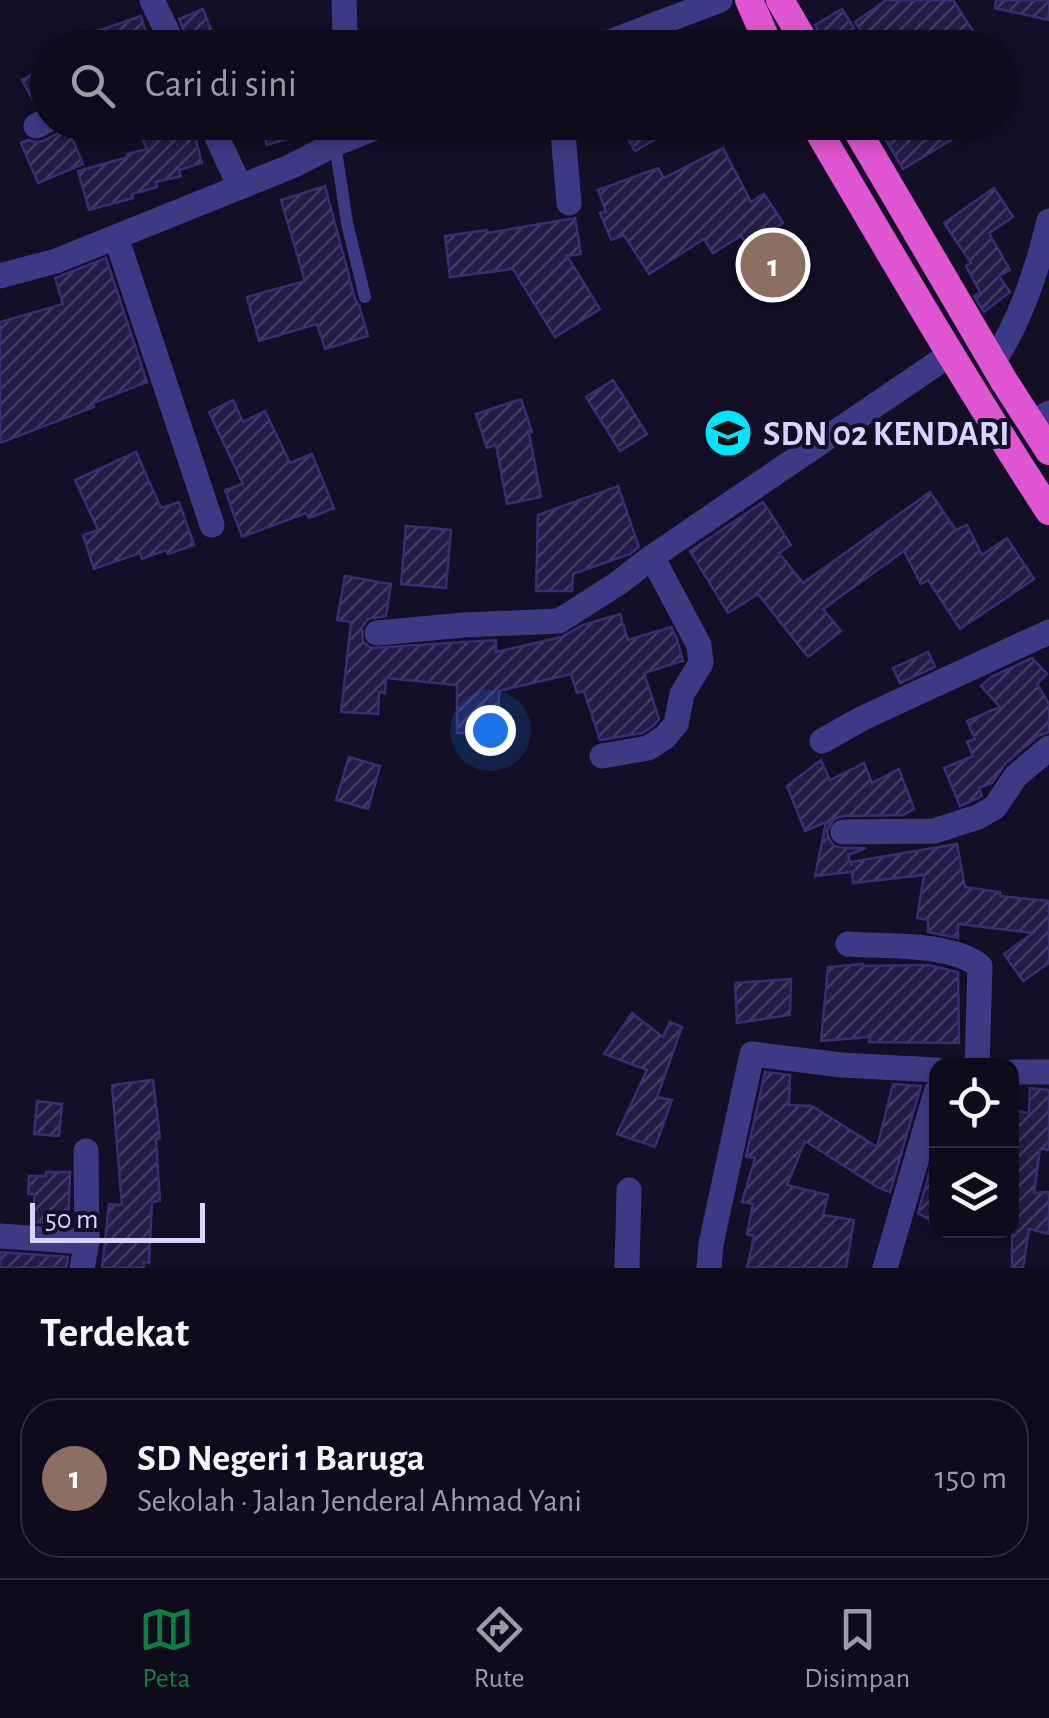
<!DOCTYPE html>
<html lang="id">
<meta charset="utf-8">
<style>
body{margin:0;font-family:"Alegreya Sans",sans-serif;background:#1c1929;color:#f1f3f6}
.controls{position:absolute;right:30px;bottom:30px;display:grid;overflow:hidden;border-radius:20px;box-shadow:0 5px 15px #0003}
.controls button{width:90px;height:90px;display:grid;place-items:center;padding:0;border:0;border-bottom:2px solid #2e2b3b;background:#0e0b1c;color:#f1f3f6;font:50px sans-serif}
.scale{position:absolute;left:30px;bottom:25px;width:175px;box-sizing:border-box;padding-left:10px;border:5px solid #d9d4ff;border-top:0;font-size:28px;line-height:35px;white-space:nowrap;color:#d9d4ff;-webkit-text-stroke:8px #130f26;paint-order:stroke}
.you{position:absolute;left:490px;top:730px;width:35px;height:35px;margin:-25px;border:8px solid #fff;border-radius:50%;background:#1a73e8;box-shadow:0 0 0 15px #1a73e833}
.badge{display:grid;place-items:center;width:65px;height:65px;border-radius:50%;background:#0b8043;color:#fff;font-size:32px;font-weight:700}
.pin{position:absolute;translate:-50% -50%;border:5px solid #fff;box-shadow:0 2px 10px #0006}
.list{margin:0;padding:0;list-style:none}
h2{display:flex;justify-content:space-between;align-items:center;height:130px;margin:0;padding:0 40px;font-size:42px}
h2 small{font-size:32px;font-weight:400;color:#9b9ba3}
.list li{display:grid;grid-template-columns:65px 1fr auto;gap:30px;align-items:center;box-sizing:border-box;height:160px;margin:0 20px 20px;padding:0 20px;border:2px solid #2e2b3b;border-radius:40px}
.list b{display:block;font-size:38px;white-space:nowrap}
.list p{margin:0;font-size:32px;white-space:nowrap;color:#9b9ba3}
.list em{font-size:32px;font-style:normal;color:#9b9ba3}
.icon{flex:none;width:55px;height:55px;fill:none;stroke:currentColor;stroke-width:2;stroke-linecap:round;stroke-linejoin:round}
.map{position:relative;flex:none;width:1049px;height:1268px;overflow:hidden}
.search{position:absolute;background:#0e0b1c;box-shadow:0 5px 15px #0003;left:30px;right:30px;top:30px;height:110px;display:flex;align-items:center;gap:25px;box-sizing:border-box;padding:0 35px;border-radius:55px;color:#9b9ba3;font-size:38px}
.sheet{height:310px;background:#0e0b1c}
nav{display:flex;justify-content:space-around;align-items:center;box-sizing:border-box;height:140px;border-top:2px solid #2e2b3b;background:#0e0b1c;font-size:28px;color:#9b9ba3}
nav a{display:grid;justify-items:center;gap:5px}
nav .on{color:#0b8043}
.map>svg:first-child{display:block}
</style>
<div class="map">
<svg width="1049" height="1268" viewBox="0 0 1049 1268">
<defs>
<pattern id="building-hatch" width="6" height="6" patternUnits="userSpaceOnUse" patternTransform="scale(2.5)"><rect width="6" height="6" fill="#241b47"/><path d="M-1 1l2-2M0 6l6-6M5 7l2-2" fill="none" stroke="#433b63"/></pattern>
</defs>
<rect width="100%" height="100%" fill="#130f26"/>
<g fill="url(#building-hatch)" stroke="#3b2d73" stroke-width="2.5">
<polygon points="886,0 953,0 975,34 973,36 980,48 873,48 855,22"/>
<polygon points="996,0 1049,0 1049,20 995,8"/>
<polygon points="203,9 218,48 191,48 179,19"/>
<polygon points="842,9 854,28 825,47 815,25"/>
<polygon points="141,16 146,33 149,32 157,48 98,48 94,32"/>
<polygon points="48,65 48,104 37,108 22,80"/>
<polygon points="134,122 191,122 202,163 179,170 181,176 156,182 157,187 132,194 133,198 89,210 78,171 128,157 127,154 147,149"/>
<polygon points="260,122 285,122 290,138 267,145"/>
<polygon points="619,122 685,122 635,151"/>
<polygon points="875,122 954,122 961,134 903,169"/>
<polygon points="66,124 83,164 38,183 21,143 28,140 36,142 43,141 56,134"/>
<polygon points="723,148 751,202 764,194 783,223 748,246 741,236 713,253 704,239 649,274 624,235 611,240 600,213 606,212 598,190 658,168 664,178"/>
<polygon points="325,186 355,299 359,305 368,336 325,349 317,324 259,341 247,297 305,281 281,200"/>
<polygon points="994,188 1013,217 989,233 1010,270 999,276 1010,292 984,312 974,296 980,292 966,266 971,263 944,223"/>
<polygon points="575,218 581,254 567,256 600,309 555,337 513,269 450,277 445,236 487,230 488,233"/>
<polygon points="106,258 147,382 93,403 94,407 0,443 0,322 63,304 55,278"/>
<polygon points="613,380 647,434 620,451 586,397"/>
<polygon points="521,399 532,432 529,433 541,497 507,504 496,445 487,448 476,414"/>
<polygon points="233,400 243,422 265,411 290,463 312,454 334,508 309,518 306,513 242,537 225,490 243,484 209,412"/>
<polygon points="136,452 161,508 179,502 194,545 168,554 166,550 142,559 140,553 94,569 83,535 98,530 75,480"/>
<polygon points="618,486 639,547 630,554 573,574 572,591 536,591 538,515"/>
<polygon points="930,492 956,530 967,525 982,555 1007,538 1034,579 960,629 928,580 921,584 904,551 823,609 841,631 808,657 758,594 728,613 690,551 763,502 791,545 779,553 803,583"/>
<polygon points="406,526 451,530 446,588 401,584"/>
<polygon points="345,576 391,584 386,616 368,619 362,627 363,642 371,648 496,640 496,652 561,637 583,625 620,614 628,640 671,627 677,639 683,661 644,673 659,719 654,725 642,733 600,740 584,691 577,693 571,674 499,691 498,733 457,733 457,685 386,678 385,693 379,692 378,714 341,712 351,622 337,620"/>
<polygon points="928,652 935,667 900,683 893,668"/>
<polygon points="1032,658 1047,674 1037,684 1049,704 1049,732 1038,736 1005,764 992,783 979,788 982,796 960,806 944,768 973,756 967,742 975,739 967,721 1000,707 981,686 991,677"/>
<polygon points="349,757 380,766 368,809 336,800"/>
<polygon points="821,760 830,780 864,763 872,783 899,769 914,809 903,815 843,816 834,819 827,831 829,839 834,846 843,848 866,848 848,855 852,866 851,862 957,844 965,887 1000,892 1000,896 1049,901 1049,963 1023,981 1004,954 1033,933 958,924 958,938 928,932 928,920 917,918 924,875 853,883 852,872 815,876 826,822 805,831 787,786"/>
<polygon points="863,964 863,966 928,965 958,972 959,1043 869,1042 870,1037 821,1041 828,967"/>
<polygon points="791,979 790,1015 737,1023 735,983"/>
<polygon points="632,1013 663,1037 670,1022 682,1027 657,1097 672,1100 655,1147 617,1134 647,1070 604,1054"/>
<polygon points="765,1072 790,1075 789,1105 812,1106 877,1147 893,1084 921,1086 890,1192 877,1187 805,1141 787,1185 828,1195 823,1215 854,1220 846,1268 747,1268 754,1236 747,1234 753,1204 742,1202 755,1158 746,1157"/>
<polygon points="153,1080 160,1138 156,1139 160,1201 152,1202 149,1263 144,1262 144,1268 102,1268 109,1204 122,1205 112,1085"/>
<polygon points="1030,1088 1049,1090 1049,1150 1040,1149 1034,1193 1049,1192 1049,1234 1029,1229 1023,1268 1012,1268 1012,1110 1029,1113"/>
<polygon points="37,1101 62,1104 59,1136 34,1134"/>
<polygon points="932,1163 936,1164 936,1224 918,1213"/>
<polygon points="46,1172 70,1172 68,1224 34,1222 34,1194 28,1194 29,1176 46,1176"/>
<polygon points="0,1252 68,1257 66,1268 0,1268"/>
</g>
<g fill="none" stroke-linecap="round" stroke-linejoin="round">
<polyline stroke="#3d3a85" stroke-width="12" points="335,144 347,223 365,297"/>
<g stroke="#3d3a85" stroke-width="25">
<polyline points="152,0 175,48"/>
<polyline points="344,0 345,33 349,48"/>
<polyline points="594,48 720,0"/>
<polyline points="210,122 240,187"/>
<polyline points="562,122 569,203"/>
<polyline points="36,126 48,120"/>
<polyline points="116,237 212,525"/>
<polyline points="0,276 56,261 292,166 335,144 390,122"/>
<path d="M993 362C1021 320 1037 270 1049 221"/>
<polyline points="1031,424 1049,413"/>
<polyline points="377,633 464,625 559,621 617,584 652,557 952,353"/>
<polyline points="822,741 863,718 1049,632"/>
<polyline points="602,756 648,748 665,737 676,724 682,694 701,663 699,645 652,557"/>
<polyline points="843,832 934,831 978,817 995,807 1016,776 1049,748"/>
<path d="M848 944C886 947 950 942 980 966L977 1066"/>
<polyline points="1012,1072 1049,1072"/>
<polyline points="0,1236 87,1242"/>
<polyline points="82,1268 87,1242 86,1151"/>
<polyline points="627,1268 629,1190"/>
<polyline points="709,1268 711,1244 752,1054 842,1065 936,1070"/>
<polyline points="885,1268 936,1092"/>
</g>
<g stroke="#e055d1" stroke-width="28">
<polyline points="749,0 770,48"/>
<polyline points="780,0 808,48"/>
<path d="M813 122C890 253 966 384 1049 511"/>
<polyline points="852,122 1004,381 1049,451"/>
</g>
</g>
<defs>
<g id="school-disc" transform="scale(2.5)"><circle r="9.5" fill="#00e5ff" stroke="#130f26"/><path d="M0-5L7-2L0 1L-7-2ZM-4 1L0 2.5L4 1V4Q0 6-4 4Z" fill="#111"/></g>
</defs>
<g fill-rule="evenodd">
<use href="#school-disc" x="728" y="433"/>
</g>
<g text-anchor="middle" stroke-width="8" stroke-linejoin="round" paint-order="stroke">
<g font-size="35" font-weight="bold" fill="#d9d4ff" stroke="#130f26" text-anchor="start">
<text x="763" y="445">SDN 02 KENDARI</text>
</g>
</g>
</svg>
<div class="controls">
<button><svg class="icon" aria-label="locate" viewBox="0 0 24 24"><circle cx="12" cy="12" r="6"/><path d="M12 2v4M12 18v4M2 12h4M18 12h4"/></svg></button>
<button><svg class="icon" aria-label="layers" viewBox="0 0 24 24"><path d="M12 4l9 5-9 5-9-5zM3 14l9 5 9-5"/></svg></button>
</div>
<div class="scale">50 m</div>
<div class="you"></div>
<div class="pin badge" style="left:773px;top:265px;background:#8d6e63">1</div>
<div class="search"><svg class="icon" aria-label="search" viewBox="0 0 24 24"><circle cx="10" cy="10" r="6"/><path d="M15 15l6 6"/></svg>Cari di sini</div>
</div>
<section class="sheet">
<h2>Terdekat<small></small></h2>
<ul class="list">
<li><span class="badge" style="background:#8d6e63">1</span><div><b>SD Negeri 1 Baruga</b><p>Sekolah · Jalan Jenderal Ahmad Yani</p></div><em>150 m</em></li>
</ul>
</section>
<nav>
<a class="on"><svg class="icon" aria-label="map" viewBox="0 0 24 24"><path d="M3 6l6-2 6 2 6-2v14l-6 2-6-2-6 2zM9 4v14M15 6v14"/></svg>Peta</a>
<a><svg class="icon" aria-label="directions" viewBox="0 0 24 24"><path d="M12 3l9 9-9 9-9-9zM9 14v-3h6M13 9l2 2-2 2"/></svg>Rute</a>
<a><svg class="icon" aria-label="saved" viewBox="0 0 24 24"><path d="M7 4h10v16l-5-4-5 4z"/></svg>Disimpan</a>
</nav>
